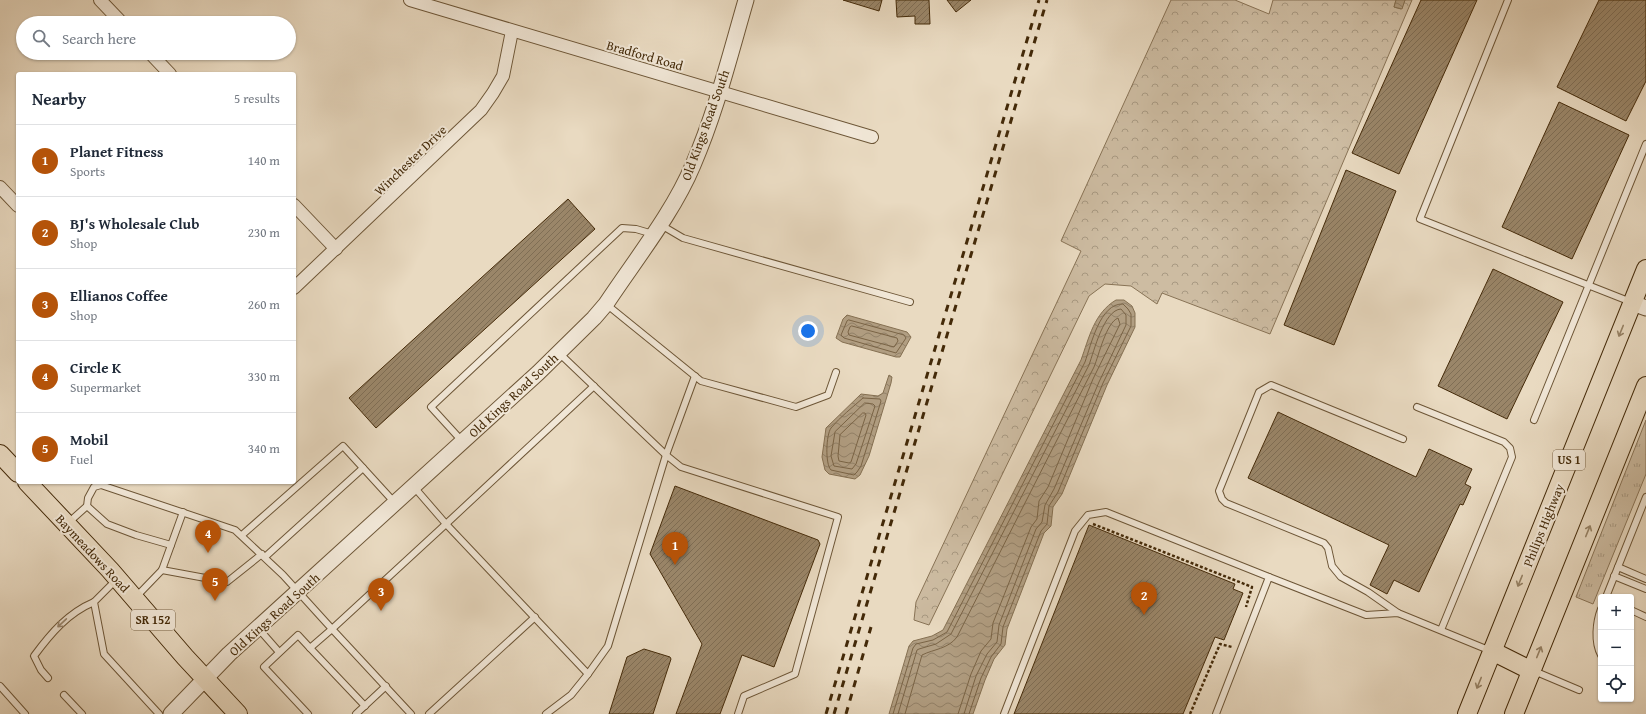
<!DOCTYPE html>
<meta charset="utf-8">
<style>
body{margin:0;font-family:"Gentium Book Plus",serif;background:#f2f2f3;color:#1f2937}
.controls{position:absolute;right:12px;bottom:12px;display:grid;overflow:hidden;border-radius:4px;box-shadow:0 1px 3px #0004}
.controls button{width:36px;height:36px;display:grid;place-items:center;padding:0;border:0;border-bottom:1px solid #e0e1e3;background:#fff;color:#1f2937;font:20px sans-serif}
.you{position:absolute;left:808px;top:331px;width:14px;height:14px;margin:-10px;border:3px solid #fff;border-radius:50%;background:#1a73e8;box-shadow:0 0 0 6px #1a73e833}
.badge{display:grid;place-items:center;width:26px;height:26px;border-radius:50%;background:#b45309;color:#fff;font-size:13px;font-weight:700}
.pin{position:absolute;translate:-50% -33px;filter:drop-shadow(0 1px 2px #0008)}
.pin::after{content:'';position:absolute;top:21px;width:14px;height:12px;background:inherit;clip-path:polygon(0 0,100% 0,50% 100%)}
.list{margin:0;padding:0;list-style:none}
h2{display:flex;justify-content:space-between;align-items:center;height:52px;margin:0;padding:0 16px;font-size:17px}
h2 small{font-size:13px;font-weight:400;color:#747a83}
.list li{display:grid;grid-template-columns:26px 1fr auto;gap:12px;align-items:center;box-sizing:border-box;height:72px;padding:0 16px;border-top:1px solid #e0e1e3}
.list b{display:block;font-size:15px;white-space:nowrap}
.list p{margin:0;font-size:13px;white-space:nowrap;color:#747a83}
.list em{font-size:13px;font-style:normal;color:#747a83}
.icon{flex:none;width:22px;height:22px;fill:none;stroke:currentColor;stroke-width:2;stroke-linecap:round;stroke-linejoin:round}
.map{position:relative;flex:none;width:1646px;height:714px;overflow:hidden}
.search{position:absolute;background:#fff;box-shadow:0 1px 3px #0004;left:16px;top:16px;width:280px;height:44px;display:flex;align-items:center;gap:10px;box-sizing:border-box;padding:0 14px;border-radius:22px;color:#747a83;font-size:15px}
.panel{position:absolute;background:#fff;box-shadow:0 1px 3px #0004;left:16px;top:72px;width:280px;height:412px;border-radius:4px}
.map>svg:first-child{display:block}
</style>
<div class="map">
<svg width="1646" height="714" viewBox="0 0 1646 714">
<defs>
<pattern id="grass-tufts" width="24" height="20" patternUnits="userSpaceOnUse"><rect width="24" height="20" fill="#cdbca2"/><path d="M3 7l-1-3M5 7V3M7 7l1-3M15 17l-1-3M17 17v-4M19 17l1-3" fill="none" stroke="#a89982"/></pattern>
<pattern id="forest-crowns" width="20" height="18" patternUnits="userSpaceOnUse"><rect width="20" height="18" fill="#cdbca2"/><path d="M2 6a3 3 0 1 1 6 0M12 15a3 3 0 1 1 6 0" fill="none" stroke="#a89982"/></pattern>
<pattern id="water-waves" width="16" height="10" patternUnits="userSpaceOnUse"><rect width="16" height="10" fill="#b19e82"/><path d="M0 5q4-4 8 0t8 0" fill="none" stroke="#928169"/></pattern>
<pattern id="building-hatch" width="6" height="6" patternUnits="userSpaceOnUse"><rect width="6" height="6" fill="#9a8669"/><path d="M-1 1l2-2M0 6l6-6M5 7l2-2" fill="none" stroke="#7f6e55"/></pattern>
</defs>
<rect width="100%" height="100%" fill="#e9dac1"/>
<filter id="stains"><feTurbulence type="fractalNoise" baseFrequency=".005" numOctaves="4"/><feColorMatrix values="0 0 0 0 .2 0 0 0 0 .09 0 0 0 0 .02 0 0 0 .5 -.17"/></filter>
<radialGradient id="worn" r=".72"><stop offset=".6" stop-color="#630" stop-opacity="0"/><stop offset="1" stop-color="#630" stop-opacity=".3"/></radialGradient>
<polygon fill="url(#grass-tufts)" stroke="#887356" points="1646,420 1646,474 1593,604 1576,597"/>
<polygon fill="url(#forest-crowns)" stroke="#887356" points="1171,0 1235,0 1269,14 1273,0 1396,0 1394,7 1401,9 1405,0 1412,0 1270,334 1162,293 1157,304 1131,286 1105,284 1089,296 929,625 914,620 916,602 1081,251 1061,241"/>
<g fill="url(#water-waves)" stroke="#857052">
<polygon points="1396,0 1405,0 1402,9 1394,7"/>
<path d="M1116 300H1124L1132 306 1135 313V327L1107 385 1062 494 1053 507 1051 526 1044 533 1007 629 1005 645 994 659 985 680 973 714H889L909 646 913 641 932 636 943 630 1081 360C1089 338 1094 313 1116 300Z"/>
<polygon points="847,315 907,332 911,337 900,357 896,357 842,342 836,338 843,319"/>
<polygon points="889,375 892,377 891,383 869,456 860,475 855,479 829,474 825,470 822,457 826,428 861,394 878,396 883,393"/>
</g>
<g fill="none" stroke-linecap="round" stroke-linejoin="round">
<g stroke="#7a6446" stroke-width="1">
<polygon points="849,320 904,335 906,338 896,353 844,338 841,335 847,321"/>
<polygon points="852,326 897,338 898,341 894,347 849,335 848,332 850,327"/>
<path d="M863 398 880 399 881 401 861 466 857 472 854 475 831 470C825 464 826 435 831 428 840 417 853 407 863 398Z"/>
<polygon points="865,403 873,404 875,406 856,464 852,469 834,466 831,456 835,432"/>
<polygon points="863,413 865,413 866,415 851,462 849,463 839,461 838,456 840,435"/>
<path d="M893 714 913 648 916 644 933 640 947 632 1085 362C1091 345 1100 303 1123 304L1128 309 1131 314V326L1103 383 1058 492 1049 506 1047 524 1041 531 1003 627 1001 644 991 657 981 678 969 714"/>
<path d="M898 714 917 650 919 649 936 644 951 634 1089 365C1094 351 1104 310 1121 309L1126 315V325L1099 382 1054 489 1045 505 1042 522 1036 529 999 625 997 642 987 654 976 676 964 714"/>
<path d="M905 714 922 655C934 649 948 649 957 637L1094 367C1099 355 1106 323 1118 318L1120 324 1093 379 1048 487 1039 501 1037 519 1031 527 993 623 991 639 981 651 971 674 958 714"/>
</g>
</g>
<g fill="url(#building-hatch)" stroke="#442a09">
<polygon points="843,0 882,0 879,11"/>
<polygon points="896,0 929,0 930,24 915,24 915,16 897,17"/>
<polygon points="947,0 971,0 956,12"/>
<polygon points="1421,0 1477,0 1399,174 1352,153"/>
<polygon points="1599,0 1646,0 1646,81 1626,121 1557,87"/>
<polygon points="1559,102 1629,135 1572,259 1502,227"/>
<polygon points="1346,170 1396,191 1334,345 1284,325"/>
<polygon points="568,199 595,229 376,428 349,398"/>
<polygon points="1493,269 1563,302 1507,419 1438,386"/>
<polygon points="1278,412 1416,477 1429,449 1472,469 1465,484 1471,487 1463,505 1460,504 1419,592 1394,580 1387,594 1370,585 1389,545 1248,478"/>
<polygon points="675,486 818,540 820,544 774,667 742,655 720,714 676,714 702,644 650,554"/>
<polygon points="1089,525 1235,584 1233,589 1243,593 1224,640 1215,637 1183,714 1014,714"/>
<polygon points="644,649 670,657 671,659 653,714 609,714 627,657"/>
</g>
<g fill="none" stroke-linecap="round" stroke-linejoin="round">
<g stroke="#6d5637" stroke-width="8">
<g id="service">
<polyline points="1508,0 1420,219 1631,302"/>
<polyline points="661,225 683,238 910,302"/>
<polyline points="606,304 701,381 796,407 828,395 836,372"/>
<polyline points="559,353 666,455 695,376"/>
<polyline points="1417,407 1504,442 1510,448 1512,457 1441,630"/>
<polyline points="1534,420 1646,144"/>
<polyline points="462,441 431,407 622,228 636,229 653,234"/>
<polyline points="414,487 446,524 594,386"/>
<polyline points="87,506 107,524 136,535 171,545"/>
<polyline points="68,523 87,506 88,498 94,487 101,485 235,530 283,575 332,629 446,524 588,674 608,646 666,455 681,467 838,517 795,674 744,696 738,714"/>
<polyline points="242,535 343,446 395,503"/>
<polyline points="265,557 363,468"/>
<polyline points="1618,567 1646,579"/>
<polyline points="162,570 227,582 262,554"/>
<polyline points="1614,576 1646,589"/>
<polyline points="116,580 94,602 104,654 159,714"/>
<polyline points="1606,597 1646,497"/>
<polyline points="135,598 162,570 183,512"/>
<path d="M1601 609C1596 622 1594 642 1601 655"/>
<polyline points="1631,610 1646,617"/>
<polyline points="1398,613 1368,592 1341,577 1332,566 1328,548 1324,543 1226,503 1222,499 1219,491 1259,392 1271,385 1403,439"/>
<polyline points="258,628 279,652"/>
<polyline points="310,648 365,706"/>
<polyline points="1534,671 1579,690"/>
<path d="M48 678 41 670 34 656C51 633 68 613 94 602"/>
<polyline points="0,686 25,714"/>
<polyline points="64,695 82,714"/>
<polyline points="308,714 264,667 298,635 310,648 332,629 411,714"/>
<polyline points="356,714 386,686"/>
<polyline points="429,714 535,617"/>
<polyline points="546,714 571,695 588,674"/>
<polyline points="1004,714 1075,531 1088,515 1106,512 1269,577"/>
<polyline points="1216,714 1269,577 1366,615 1398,613 1491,651"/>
</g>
</g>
<g stroke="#6d5637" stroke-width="14">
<g id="minor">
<polyline points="100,0 122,23"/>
<polyline points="410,0 872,137"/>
<polyline points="150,53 170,74"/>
<polyline points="0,187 18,206"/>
<polyline points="294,205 336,249"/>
<polyline points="294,288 481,110 493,93 503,76 512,31"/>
</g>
</g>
<g stroke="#6d5637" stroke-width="17">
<g id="tertiary">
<polyline points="1632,303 1646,308"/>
<path d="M171 714 229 654 538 373 594 318 606 304C635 260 673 213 693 165 716 112 730 55 746 0"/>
</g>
</g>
<g stroke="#442a09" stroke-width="20">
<g id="primary">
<polyline points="0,454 18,473"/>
<polyline points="27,482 110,570 185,657 238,714"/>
<polyline points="1492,651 1532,671"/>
<polyline points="1467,714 1646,269"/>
<polyline points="1514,714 1646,386"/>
</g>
</g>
<g stroke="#442a09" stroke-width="2.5" stroke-dasharray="3 2" stroke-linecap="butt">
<polyline points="1093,524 1252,587 1246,607"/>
<polyline points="1190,714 1220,644 1232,647"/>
</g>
<use href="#service" stroke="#f1e7d7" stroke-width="6"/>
<use href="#minor" stroke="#f1e7d7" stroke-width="12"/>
<use href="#tertiary" stroke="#f1e7d7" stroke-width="15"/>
<use href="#primary" stroke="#e9dac1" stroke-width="18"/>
<g stroke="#442a09" stroke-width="3" stroke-dasharray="7 7" stroke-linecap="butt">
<polyline points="826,714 1039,0"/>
<polyline points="834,714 1047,0"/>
<polyline points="846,714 871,627"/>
</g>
</g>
<defs><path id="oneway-shaft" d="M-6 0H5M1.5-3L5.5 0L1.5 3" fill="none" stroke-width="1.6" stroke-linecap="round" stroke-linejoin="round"/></defs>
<g stroke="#968265">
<use href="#oneway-shaft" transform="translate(1621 331) rotate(112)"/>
<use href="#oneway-shaft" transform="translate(1588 531) rotate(-68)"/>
<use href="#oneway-shaft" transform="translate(1520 581) rotate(112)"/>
<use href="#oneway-shaft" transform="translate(1539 652) rotate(-68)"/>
<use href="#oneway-shaft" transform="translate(1479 683) rotate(112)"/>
</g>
<use stroke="#9a8870" href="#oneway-shaft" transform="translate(62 623) rotate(137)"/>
<g text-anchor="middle" stroke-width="4" stroke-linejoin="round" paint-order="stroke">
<g fill="#f1e7d7" stroke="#786347" stroke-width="1">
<rect x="1553" y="450" width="32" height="20" rx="3"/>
<rect x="131" y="610" width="44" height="20" rx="3"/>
</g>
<g font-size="12" font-weight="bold" fill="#442a09">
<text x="1569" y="464">US 1</text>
<text x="153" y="624">SR 152</text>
</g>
<g font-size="13" fill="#442a09" stroke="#f1e7d7">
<text transform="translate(645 55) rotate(16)" y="5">Bradford Road</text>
<text transform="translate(705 125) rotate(-70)" y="5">Old Kings Road South</text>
<text transform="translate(410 160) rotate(-44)" y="5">Winchester Drive</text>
<text transform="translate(513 395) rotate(-43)" y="5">Old Kings Road South</text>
<text transform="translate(1543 525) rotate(-68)" y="5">Philips Highway</text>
<text transform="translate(93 553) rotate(47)" y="5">Baymeadows Road</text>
<text transform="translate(274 614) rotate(-42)" y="5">Old Kings Road South</text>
</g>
</g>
<rect width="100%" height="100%" filter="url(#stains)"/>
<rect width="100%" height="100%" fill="url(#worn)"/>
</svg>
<div class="controls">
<button>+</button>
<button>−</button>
<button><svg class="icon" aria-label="locate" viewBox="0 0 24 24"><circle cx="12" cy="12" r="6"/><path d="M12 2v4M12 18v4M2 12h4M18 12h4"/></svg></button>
</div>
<div class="you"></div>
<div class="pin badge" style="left:675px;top:565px">1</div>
<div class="pin badge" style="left:1144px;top:615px">2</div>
<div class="pin badge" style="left:381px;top:611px">3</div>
<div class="pin badge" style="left:208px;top:553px">4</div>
<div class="pin badge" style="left:215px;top:601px">5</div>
<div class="search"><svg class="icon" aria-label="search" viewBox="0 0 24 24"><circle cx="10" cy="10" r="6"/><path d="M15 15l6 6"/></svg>Search here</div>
<section class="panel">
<h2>Nearby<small>5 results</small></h2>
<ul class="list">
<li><span class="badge">1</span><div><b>Planet Fitness</b><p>Sports</p></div><em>140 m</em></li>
<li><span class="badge">2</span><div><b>BJ's Wholesale Club</b><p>Shop</p></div><em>230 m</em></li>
<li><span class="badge">3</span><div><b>Ellianos Coffee</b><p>Shop</p></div><em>260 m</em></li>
<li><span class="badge">4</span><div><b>Circle K</b><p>Supermarket</p></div><em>330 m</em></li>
<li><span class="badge">5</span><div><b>Mobil</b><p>Fuel</p></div><em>340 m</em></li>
</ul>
</section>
</div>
